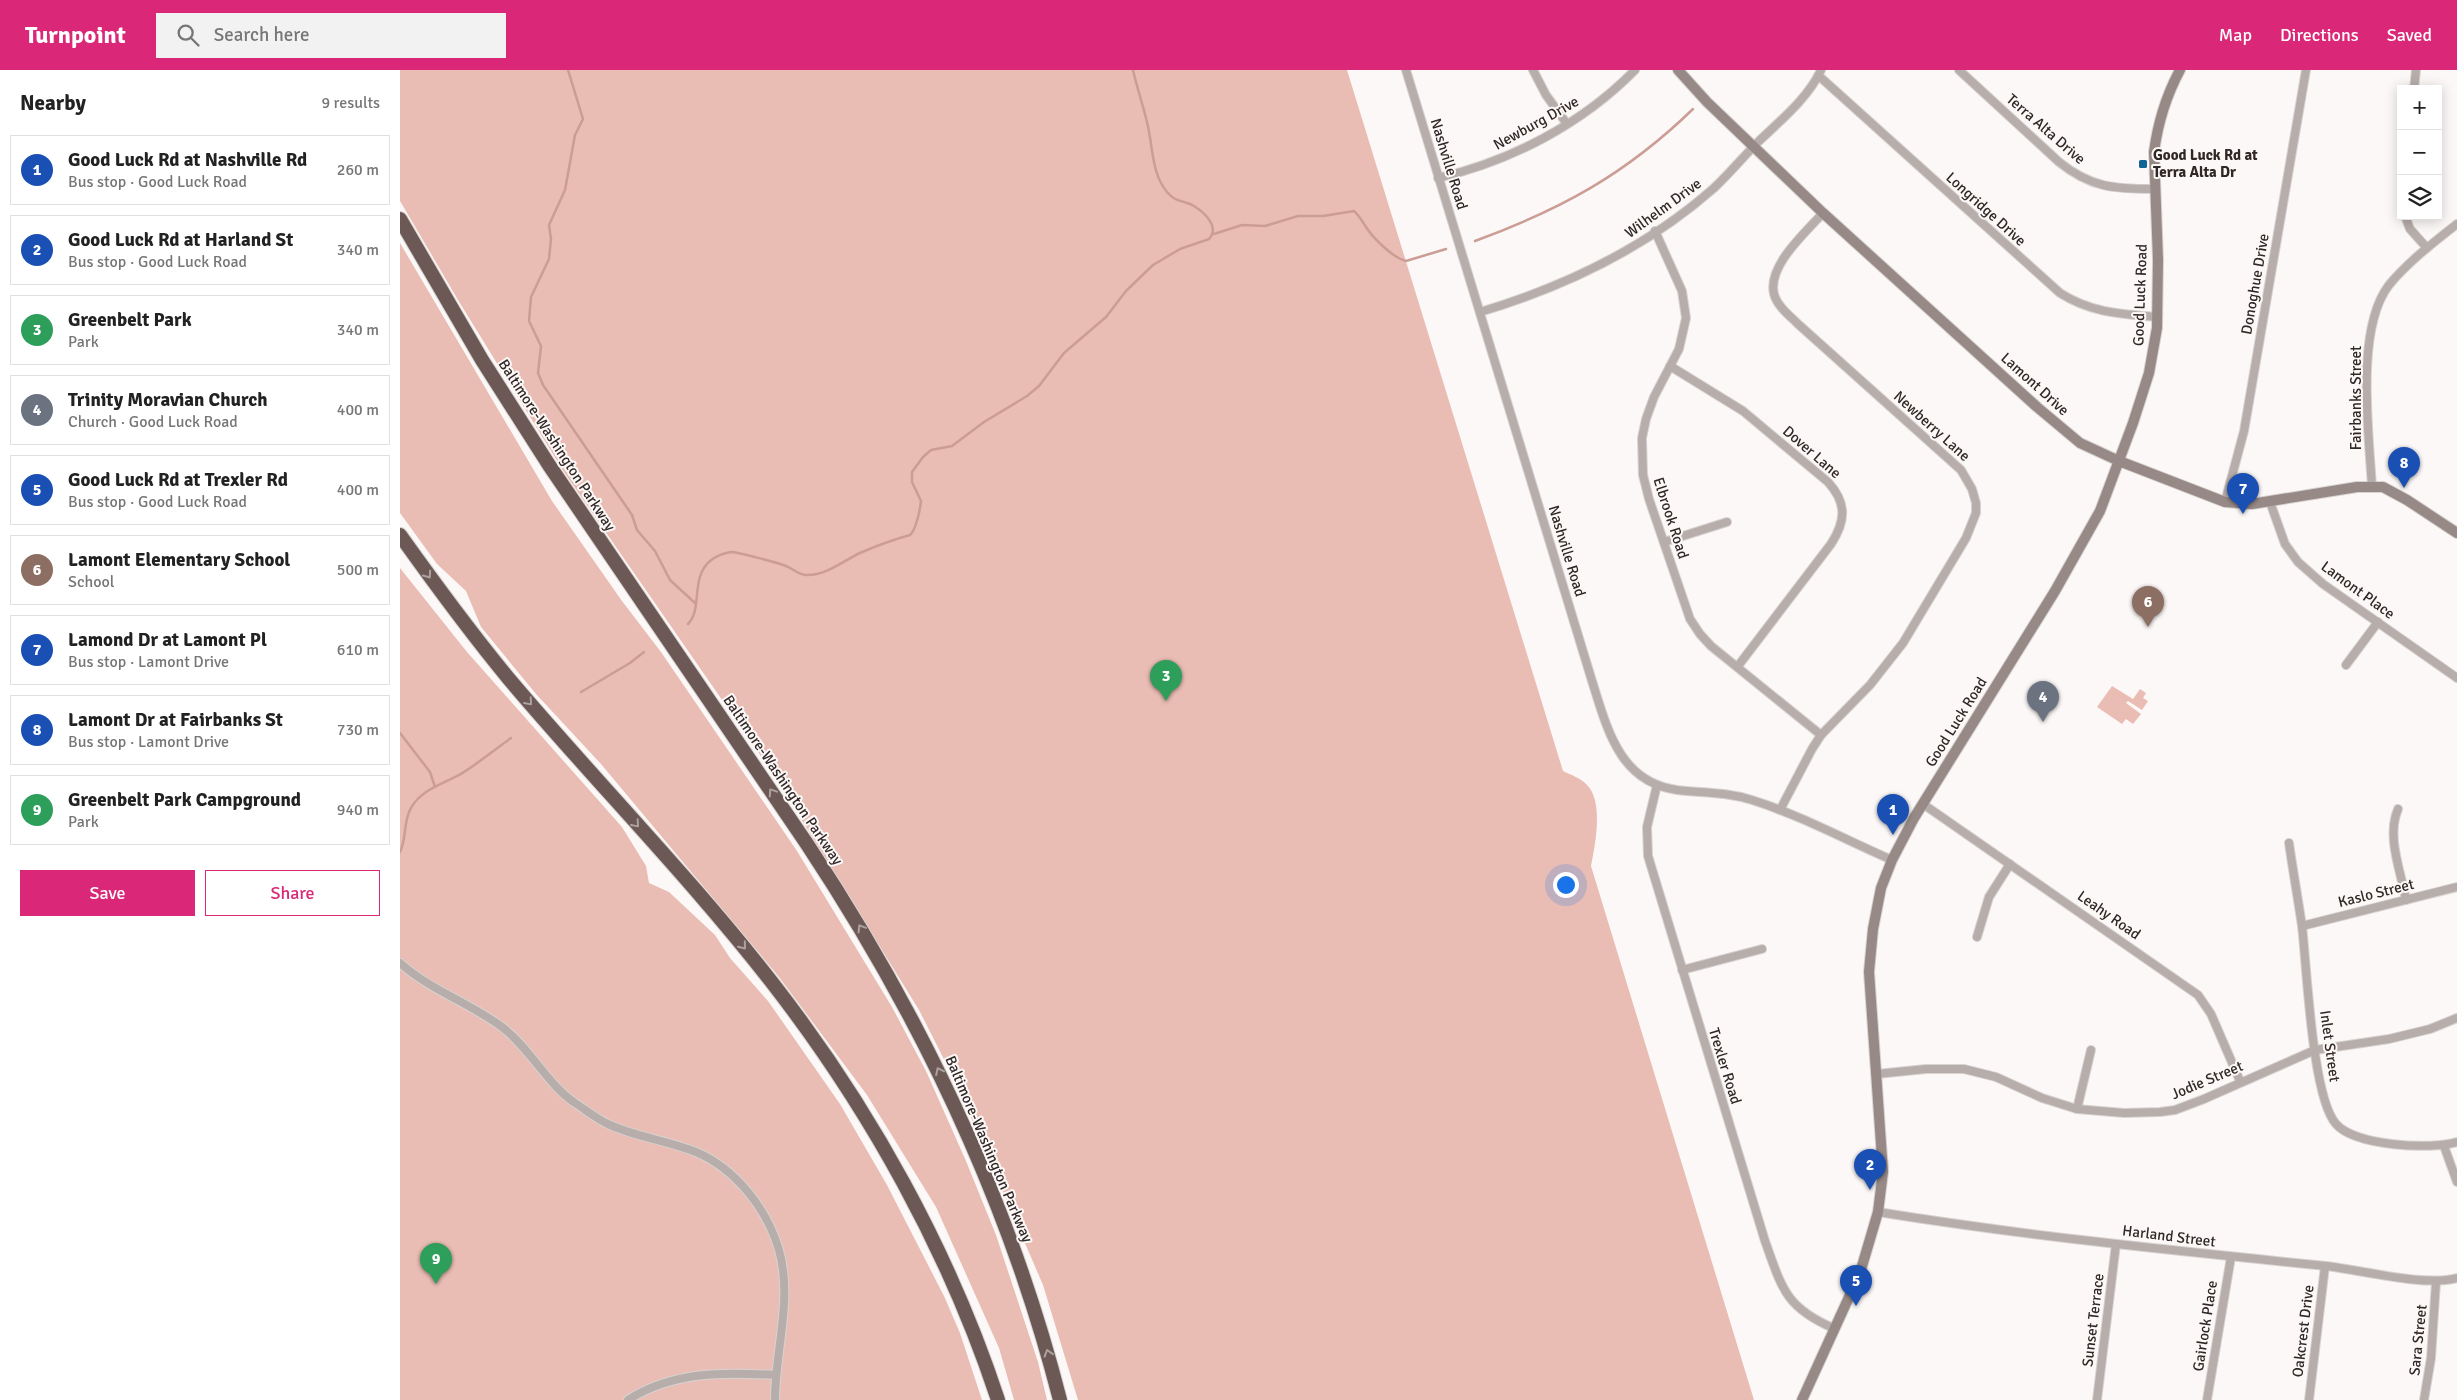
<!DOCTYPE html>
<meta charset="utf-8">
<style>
body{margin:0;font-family:Signika,sans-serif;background:#f2f2f2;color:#222}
.controls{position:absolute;right:15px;top:15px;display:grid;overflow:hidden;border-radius:0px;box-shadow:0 2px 12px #0003}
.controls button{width:45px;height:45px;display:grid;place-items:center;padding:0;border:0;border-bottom:1px solid #e0e0e0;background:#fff;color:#222;font:25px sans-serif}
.you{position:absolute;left:1165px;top:814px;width:18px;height:18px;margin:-12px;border:4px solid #fff;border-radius:50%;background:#1a73e8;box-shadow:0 0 0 8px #1a73e833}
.badge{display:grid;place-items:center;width:32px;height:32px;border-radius:50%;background:#db2777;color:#fff;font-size:16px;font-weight:700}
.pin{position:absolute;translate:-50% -41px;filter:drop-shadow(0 1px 2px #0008)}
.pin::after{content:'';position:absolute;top:26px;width:18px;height:15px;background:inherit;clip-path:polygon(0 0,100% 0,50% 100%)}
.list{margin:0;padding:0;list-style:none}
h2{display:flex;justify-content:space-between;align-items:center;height:65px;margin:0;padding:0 20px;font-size:21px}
h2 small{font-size:16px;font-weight:400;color:#767676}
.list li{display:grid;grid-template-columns:32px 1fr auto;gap:15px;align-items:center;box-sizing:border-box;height:70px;margin:0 10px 10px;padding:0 10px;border:1px solid #e0e0e0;border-radius:0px}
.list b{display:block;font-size:19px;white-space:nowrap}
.list p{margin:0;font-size:16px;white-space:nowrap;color:#767676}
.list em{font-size:16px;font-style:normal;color:#767676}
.actions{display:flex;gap:10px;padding:15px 20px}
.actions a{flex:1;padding:11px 0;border:1px solid #db2777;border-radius:0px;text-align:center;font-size:18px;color:#db2777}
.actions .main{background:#db2777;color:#fff}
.icon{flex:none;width:28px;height:28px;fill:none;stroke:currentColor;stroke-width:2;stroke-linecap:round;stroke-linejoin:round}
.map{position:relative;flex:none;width:2057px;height:1330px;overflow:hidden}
header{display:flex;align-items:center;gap:30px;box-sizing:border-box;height:70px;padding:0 25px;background:#db2777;color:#fff}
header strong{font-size:24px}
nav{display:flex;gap:28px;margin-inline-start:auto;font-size:18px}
.search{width:350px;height:45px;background:#f2f2f2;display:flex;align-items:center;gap:12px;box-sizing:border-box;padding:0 18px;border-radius:0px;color:#767676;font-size:19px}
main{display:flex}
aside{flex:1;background:#fff}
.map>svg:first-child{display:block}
</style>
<header>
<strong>Turnpoint</strong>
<div class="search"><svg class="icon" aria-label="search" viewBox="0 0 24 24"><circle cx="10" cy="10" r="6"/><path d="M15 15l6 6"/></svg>Search here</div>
<nav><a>Map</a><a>Directions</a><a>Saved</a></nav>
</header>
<main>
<aside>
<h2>Nearby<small>9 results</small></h2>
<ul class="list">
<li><span class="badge" style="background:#1a4fb4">1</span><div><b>Good Luck Rd at Nashville Rd</b><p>Bus stop · Good Luck Road</p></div><em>260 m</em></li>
<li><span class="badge" style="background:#1a4fb4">2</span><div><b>Good Luck Rd at Harland St</b><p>Bus stop · Good Luck Road</p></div><em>340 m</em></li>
<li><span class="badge" style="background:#2e9e5b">3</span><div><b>Greenbelt Park</b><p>Park</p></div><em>340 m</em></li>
<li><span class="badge" style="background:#6b7280">4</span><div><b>Trinity Moravian Church</b><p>Church · Good Luck Road</p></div><em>400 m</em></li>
<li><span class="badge" style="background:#1a4fb4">5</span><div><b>Good Luck Rd at Trexler Rd</b><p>Bus stop · Good Luck Road</p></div><em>400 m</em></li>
<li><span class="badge" style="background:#8d6e63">6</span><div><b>Lamont Elementary School</b><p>School</p></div><em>500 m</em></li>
<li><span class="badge" style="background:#1a4fb4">7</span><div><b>Lamond Dr at Lamont Pl</b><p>Bus stop · Lamont Drive</p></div><em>610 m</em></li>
<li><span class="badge" style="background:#1a4fb4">8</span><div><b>Lamont Dr at Fairbanks St</b><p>Bus stop · Lamont Drive</p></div><em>730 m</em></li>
<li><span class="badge" style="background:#2e9e5b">9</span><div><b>Greenbelt Park Campground</b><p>Park</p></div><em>940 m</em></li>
</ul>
<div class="actions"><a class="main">Save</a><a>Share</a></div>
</aside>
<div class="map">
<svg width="2057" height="1330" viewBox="0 0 2057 1330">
<rect width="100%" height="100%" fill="#fcf8f7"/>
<g fill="#e9bdb4">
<path d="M0 0H947L1163 701C1171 705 1181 708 1187 715 1204 732 1195 775 1191 796L1354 1330H678L643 1215 557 1015 519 940 374 705 164 402 58 230 0 131Z"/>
<polygon points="0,173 152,431 222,531 261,582 397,781 492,937 526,1001 566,1091 596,1165 638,1292 647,1330 614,1330 599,1278 536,1137 467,1025 379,907 201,694 136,624 81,557 66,521 37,494 0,443"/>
<polygon points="0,498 67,582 222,757 246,796 249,813 269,822 315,865 330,888 368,931 440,1034 487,1115 544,1226 560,1263 582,1330 0,1330"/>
<polygon points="1712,616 1733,629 1740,619 1746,623 1743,628 1748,631 1742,640 1728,631 1726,633 1741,644 1733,654 1726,649 1722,654 1697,637"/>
</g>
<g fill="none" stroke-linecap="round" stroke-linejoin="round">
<g stroke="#cb9d94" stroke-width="2.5">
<polyline points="168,0 183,49 175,65 165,120 149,155 151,169 149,189 131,227 129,251 141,276 138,303 143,315 232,445 237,460 255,481 270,510 295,533"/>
<path d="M814 164 842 155 865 156 898 146H923L954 141C960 146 961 150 966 157 973 168 993 188 1006 191L1046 179"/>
<path d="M1075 171C1162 139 1226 104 1293 39"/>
<path d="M288 554C303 539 290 508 310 491 315 487 324 483 331 482 337 482 379 493 386 496 394 499 398 505 407 505 427 505 443 491 460 483 476 476 492 470 510 465 516 460 520 440 521 431L512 412V402L523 387 531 380 552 376 584 352 627 326 639 316 664 283 706 247 726 221 753 195 780 179 809 169C820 157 805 143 794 136 784 130 776 133 767 122 751 103 753 75 747 52 743 35 737 18 733 0"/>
<polyline points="181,622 230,593 244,582"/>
<polyline points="0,663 30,702 35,717"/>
<path d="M0 782C7 768 3 751 11 738 22 718 47 713 64 702 81 691 96 679 111 668"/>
</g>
<g stroke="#d7d3d1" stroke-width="10">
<g id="street">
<path d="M1006 0 1192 611C1207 658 1219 712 1277 720 1304 723 1326 722 1352 730 1400 745 1446 770 1492 790"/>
<polyline points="1133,0 1146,25 1167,54"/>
<path d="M1559 0 1659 92C1691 118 1715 119 1755 119"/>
<path d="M1419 6 1660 223C1691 243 1722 244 1757 247"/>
<polyline points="2014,19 2016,0"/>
<path d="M1038 108C1111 91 1182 54 1235 0"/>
<polyline points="2005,146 2010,159 2027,178"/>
<polyline points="1255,161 1282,221 1286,248 1279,279 1254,327 1246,349 1242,368 1243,405 1249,429 1290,549 1300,564 1311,576 1421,665"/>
<path d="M1080 242C1167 216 1246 178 1314 118 1330 103 1343 87 1359 71 1380 51 1409 27 1421 0"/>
<path d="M1270 296 1343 341 1428 412C1447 433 1446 451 1431 474L1338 596"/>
<path d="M1972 417C1969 363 1955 259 1989 215 2008 192 2034 172 2057 154"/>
<polyline points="1825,432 1844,361 1906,0"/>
<polyline points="1870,432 1885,474 1898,492 1923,514 2057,608"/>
<polyline points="1264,472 1327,452"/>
<polyline points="1946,595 1978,552"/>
<path d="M1257 715 1247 757 1248 786 1365 1171C1382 1218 1385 1237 1433 1258"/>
<polyline points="1523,734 1798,925 1811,944 1840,1011"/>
<path d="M1998 739C1986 767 2001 801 2006 830"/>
<path d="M1380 740 1412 679 1421 665 1470 615 1503 573 1566 468 1576 443V433L1572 419 1561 400 1398 254C1390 246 1377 236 1374 224 1367 196 1406 162 1423 143"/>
<path d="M1889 773C1893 801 1898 829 1902 856 1907 898 1912 1027 1936 1054 1955 1076 2031 1080 2057 1072"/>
<polyline points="1902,856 2057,817"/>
<polyline points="1577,867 1589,827 1610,794"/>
<path d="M0 893C30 920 70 933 102 957 130 978 146 1013 175 1033 186 1040 198 1050 210 1055 237 1067 269 1071 296 1082 336 1099 367 1139 379 1180 393 1230 375 1280 375 1330"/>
<polyline points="1282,900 1362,879"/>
<polyline points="1477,1004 1526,999 1564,999 1596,1007 1642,1028 1677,1039 1724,1043 1760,1042 1775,1040 1804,1029 1915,980 1989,969 2030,959 2057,948"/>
<polyline points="1677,1039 1691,980"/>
<polyline points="2044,1076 2057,1112"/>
<path d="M1478 1142C1627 1166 1777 1181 1926 1196 1961 1200 2025 1217 2057 1208"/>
<path d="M228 1330C273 1301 324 1302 376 1305"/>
<polyline points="1697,1330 1716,1174"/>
<polyline points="1807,1330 1831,1187"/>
<polyline points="1909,1330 1925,1196"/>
<polyline points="2024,1330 2031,1288 2036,1212"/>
</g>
</g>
<g stroke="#d7d3d1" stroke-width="12">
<g id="secondary">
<polyline points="1278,0 1307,32 1423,143 1637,337 1680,373 1719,391 1825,432 1852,434 1957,417 1983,417 2007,430 2057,463"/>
<path d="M1402 1330 1460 1203 1478 1142 1483 1102 1469 902 1473 859 1481 818 1492 790 1514 748 1655 521 1700 441 1733 353 1749 303 1757 258 1758 190 1754 82C1758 52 1766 26 1780 0"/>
</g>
</g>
<g stroke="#d7d3d1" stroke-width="16">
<g id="highway">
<path d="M0 149 82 290 149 395 407 774C521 946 609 1130 660 1330"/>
<path d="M0 465C35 514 71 563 109 609 196 712 291 808 374 915 470 1039 549 1181 598 1330"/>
</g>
</g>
<use href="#street" stroke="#b7adab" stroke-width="8"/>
<use href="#secondary" stroke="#978986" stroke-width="10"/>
<use href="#highway" stroke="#6c5955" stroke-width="14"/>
</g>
<defs><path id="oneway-chevron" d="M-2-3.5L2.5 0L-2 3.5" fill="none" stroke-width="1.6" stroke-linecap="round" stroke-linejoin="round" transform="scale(1.25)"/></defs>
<g stroke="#ada19e">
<use href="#oneway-chevron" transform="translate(28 505) rotate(55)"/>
<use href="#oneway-chevron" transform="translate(129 632) rotate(49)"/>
<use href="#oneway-chevron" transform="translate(372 722) rotate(-124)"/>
<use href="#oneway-chevron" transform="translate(236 754) rotate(49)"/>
<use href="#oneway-chevron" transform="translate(461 858) rotate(-121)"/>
<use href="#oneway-chevron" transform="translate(343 876) rotate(51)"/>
<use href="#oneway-chevron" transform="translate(539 1001) rotate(-116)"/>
<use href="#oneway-chevron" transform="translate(648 1283) rotate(-107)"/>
</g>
<rect fill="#106596" stroke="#fcf8f7" stroke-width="2" x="1738" y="89" width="10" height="10" rx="2.5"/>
<g text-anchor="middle" stroke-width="4" stroke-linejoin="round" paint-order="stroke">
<g font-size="15" fill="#302826" stroke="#fcf8f7">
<text transform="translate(1136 53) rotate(-29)" y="5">Newburg Drive</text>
<text transform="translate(1646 59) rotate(41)" y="5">Terra Alta Drive</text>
<text transform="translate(1049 94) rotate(73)" y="5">Nashville Road</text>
<text transform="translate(1263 138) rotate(-36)" y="5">Wilhelm Drive</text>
<text transform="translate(1586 139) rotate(42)" y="5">Longridge Drive</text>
<text transform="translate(1855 214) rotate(-80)" y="5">Donoghue Drive</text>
<text transform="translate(1740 225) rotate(-88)" y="5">Good Luck Road</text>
<text transform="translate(1635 314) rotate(42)" y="5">Lamont Drive</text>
<text transform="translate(1956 328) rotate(-90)" y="5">Fairbanks Street</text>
<text transform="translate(1532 356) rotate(42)" y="5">Newberry Lane</text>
<text transform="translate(157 375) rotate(57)" y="5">Baltimore-Washington Parkway</text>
<text transform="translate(1412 382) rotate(41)" y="5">Dover Lane</text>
<text transform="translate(1271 448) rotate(72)" y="5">Elbrook Road</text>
<text transform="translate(1167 481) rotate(73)" y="5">Nashville Road</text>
<text transform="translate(1958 520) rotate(36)" y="5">Lamont Place</text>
<text transform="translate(1556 652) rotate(-58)" y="5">Good Luck Road</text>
<text transform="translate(383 710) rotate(56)" y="5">Baltimore-Washington Parkway</text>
<text transform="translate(1976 823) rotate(-14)" y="5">Kaslo Street</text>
<text transform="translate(1709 845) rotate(35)" y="5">Leahy Road</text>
<text transform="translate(1930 976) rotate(82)" y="5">Inlet Street</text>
<text transform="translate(1325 996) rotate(73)" y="5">Trexler Road</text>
<text transform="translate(1807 1010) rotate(-23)" y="5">Jodie Street</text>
<text transform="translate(589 1079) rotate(67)" y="5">Baltimore-Washington Parkway</text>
<text transform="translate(1769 1166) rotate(7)" y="5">Harland Street</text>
<text transform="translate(1693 1250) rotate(-83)" y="5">Sunset Terrace</text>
<text transform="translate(1805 1256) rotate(-81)" y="5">Gairlock Place</text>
<text transform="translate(1903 1261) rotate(-83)" y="5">Oakcrest Drive</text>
<text transform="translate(2018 1270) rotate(-84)" y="5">Sara Street</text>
</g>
<g font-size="15" font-weight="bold" fill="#302826" stroke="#fcf8f7" text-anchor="start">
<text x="1753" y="90">Good Luck Rd at<tspan x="1753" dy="17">Terra Alta Dr</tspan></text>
</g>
</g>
</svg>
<div class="controls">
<button>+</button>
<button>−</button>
<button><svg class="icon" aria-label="layers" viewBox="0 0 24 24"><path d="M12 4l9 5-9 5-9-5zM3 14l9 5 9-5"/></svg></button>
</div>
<div class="you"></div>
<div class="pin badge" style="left:1493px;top:765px;background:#1a4fb4">1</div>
<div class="pin badge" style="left:1470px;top:1120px;background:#1a4fb4">2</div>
<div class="pin badge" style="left:766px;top:631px;background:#2e9e5b">3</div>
<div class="pin badge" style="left:1643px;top:652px;background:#6b7280">4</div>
<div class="pin badge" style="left:1456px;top:1236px;background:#1a4fb4">5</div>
<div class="pin badge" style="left:1748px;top:557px;background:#8d6e63">6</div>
<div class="pin badge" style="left:1843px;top:444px;background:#1a4fb4">7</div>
<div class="pin badge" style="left:2004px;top:418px;background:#1a4fb4">8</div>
<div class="pin badge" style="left:36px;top:1214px;background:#2e9e5b">9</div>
</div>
</main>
